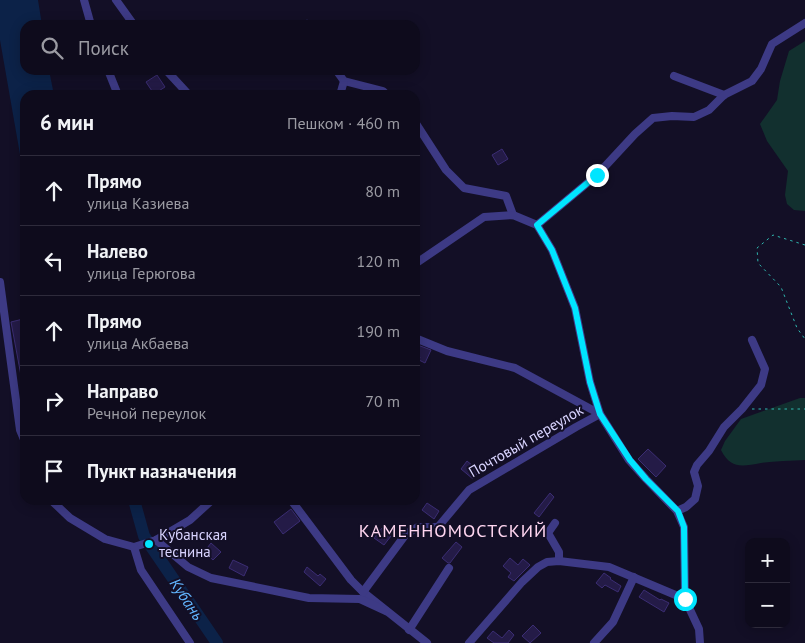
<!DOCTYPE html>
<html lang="ru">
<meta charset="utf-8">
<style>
body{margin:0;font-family:"PT Sans",sans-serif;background:#1c1929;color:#f1f3f6}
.controls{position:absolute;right:15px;bottom:15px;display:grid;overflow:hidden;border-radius:10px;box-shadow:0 2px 12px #0003}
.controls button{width:45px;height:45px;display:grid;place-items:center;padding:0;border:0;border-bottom:1px solid #2e2b3b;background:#0e0b1c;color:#f1f3f6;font:25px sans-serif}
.stop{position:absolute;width:15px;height:15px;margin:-11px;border:4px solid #00e5ff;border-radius:50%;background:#fff}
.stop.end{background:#00e5ff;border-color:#fff;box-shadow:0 1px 5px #0008}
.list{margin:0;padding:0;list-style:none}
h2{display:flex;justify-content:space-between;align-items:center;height:65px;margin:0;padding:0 20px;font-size:21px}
h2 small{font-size:16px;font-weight:400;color:#9b9ba3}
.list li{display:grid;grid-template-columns:32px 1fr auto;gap:15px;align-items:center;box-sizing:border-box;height:70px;padding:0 20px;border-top:1px solid #2e2b3b}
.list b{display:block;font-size:19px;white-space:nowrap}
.list p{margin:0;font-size:16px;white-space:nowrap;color:#9b9ba3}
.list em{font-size:16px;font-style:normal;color:#9b9ba3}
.icon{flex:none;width:28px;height:28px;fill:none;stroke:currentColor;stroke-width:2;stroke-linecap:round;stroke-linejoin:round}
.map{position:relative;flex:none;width:805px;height:643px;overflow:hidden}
.search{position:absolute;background:#0e0b1c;box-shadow:0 2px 12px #0003;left:20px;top:20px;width:400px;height:55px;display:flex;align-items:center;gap:12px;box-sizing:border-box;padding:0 18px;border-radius:15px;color:#9b9ba3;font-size:19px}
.panel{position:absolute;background:#0e0b1c;box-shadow:0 2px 12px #0003;left:20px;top:90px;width:400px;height:415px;border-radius:15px}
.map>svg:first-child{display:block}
</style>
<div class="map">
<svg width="805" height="643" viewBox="0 0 805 643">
<rect width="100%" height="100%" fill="#130f26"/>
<g fill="#12302f">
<polygon points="805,41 805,211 794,210 787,204 785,195 788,171 767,141 760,124 777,100 780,81 789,51"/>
<path d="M800 398H805V460C791 461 775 461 761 463 743 466 731 470 721 450L725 441 741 419Z"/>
</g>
<polygon fill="#0c2248" points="0,0 38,0 42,25 25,25 25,70 49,70 54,95 25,95 25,183 0,40"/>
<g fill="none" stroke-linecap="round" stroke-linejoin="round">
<polyline stroke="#0c2248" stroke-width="12" points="134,500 144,536 217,643"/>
</g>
<g fill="#241b47" stroke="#3b2d73">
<polygon points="157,75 165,87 154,94 146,82"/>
<polygon points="502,149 508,159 498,165 492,155"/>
<polygon points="23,319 25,330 25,381 22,381 11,322"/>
<polygon points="415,344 431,350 425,363 419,360 420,357 415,355"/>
<polygon points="648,449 666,466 656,477 638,459"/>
<polygon points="467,461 479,471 473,479 461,469"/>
<polygon points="550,493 554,497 539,517 534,513"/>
<polygon points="427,503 439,511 434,519 422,510"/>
<polygon points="291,509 300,521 283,534 274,522"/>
<polygon points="382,528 391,536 384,545 374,538"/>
<polygon points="456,542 462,547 450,563 448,563 442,558"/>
<polygon points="211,543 221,552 213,560 204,552"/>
<polygon points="510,558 518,565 523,559 530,565 514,581 508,577 511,573 503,566"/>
<polygon points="233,560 248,567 244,576 229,568"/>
<polygon points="307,567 318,576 320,574 326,579 320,586 304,572"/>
<polygon points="604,573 611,578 610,579 621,586 618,592 605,585 602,588 596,583"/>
<polygon points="644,590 660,600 661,599 669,603 664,612 639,597"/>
<polygon points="533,625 541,633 530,643 522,636"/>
<polygon points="509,630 514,635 508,643 494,643 487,638 493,631 502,638"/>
</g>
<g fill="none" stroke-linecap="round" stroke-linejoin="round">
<g stroke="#2fb8b0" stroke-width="1" stroke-dasharray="2.5 4" stroke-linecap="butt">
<polyline points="805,245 773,235 757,248 758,263 781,287 797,328 805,339"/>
<polyline points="752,409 805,409"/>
</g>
<g stroke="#3d3a85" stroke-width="8">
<polyline points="84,0 91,25"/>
<polyline points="116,0 134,25"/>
<polyline points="307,24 308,25"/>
<polyline points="108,70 118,95"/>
<polyline points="166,70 189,95"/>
<polyline points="336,70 344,81 383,91 387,95"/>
<polyline points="674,76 724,95"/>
<polyline points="340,95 344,81"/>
<polyline points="415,122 446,170 464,188 506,196 513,215"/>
<polyline points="537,225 597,175 635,134 653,118 672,116 694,117 709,110 724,95 752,81 761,69 772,44 805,23"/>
<polyline points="0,282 20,430 25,442"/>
<polyline points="415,338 447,351 515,368 600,414 629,460 646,479 677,511 684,527 685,599 699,629 700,643"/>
<polyline points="51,500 70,518 105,539 134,547 156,540 190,520 212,500"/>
<polyline points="291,500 351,580 363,592 427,643"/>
<polyline points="677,511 686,507 695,499 698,486 694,472 697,465 709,451 724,427 742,409 761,385 765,369 752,340"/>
<polyline points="555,523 548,533 559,552 559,561"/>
<polyline points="156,540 188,567 211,578 309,598 360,599 386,611"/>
<polyline points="134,547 141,570 190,643"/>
<polyline points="363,592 406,534 418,527 438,527 469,490 576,427 600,414 590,382 575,308 552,250 537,225 513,215 484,217 415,264"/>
<polyline points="409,630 449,568"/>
<polyline points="469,643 522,582 538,567 547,562 559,561 609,567 685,599"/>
<polyline points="594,643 613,622 634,577"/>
</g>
</g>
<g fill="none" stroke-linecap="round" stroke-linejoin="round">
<polyline stroke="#00e5ff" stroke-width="6" points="597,175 537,225 552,250 575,308 590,382 600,414 630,460 646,479 678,511 684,527 685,599"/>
</g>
<circle fill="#00e5ff" stroke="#130f26" stroke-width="2" cx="149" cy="544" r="5"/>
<g text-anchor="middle" stroke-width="4" stroke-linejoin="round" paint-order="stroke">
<g font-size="15" fill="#d9d4ff" stroke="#130f26">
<text transform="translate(526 441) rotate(-30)" y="5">Почтовый переулок</text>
</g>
<g font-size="15" fill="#d9d4ff" stroke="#130f26" text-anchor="start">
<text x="159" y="540">Кубанская<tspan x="159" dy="17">теснина</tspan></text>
</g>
<g font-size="16" font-style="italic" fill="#62b6ff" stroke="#130f26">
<text transform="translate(187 599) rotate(56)" y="6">Кубань</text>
</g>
<g font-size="18" letter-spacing="1" fill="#ffd6f0" stroke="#130f26">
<text x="453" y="537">КАМЕННОМОСТСКИЙ</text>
</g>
</g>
</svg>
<div class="controls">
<button>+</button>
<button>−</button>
</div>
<div class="stop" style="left:685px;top:599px"></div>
<div class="stop end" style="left:597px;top:175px"></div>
<div class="search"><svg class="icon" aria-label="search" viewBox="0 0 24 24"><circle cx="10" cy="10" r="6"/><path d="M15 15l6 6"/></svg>Поиск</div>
<section class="panel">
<h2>6 мин<small>Пешком · 460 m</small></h2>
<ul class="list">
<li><svg class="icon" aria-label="ahead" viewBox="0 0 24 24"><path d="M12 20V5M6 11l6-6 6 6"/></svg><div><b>Прямо</b><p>улица Казиева</p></div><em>80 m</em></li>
<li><svg class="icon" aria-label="left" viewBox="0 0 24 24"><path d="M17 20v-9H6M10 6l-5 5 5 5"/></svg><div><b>Налево</b><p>улица Герюгова</p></div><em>120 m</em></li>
<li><svg class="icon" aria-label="ahead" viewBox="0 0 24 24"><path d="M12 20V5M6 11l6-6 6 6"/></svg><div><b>Прямо</b><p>улица Акбаева</p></div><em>190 m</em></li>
<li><svg class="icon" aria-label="right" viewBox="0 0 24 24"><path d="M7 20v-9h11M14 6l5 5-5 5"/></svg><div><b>Направо</b><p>Речной переулок</p></div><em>70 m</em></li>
<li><svg class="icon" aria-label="arrive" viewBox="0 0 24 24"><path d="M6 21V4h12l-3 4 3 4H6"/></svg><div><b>Пункт назначения</b></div></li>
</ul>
</section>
</div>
